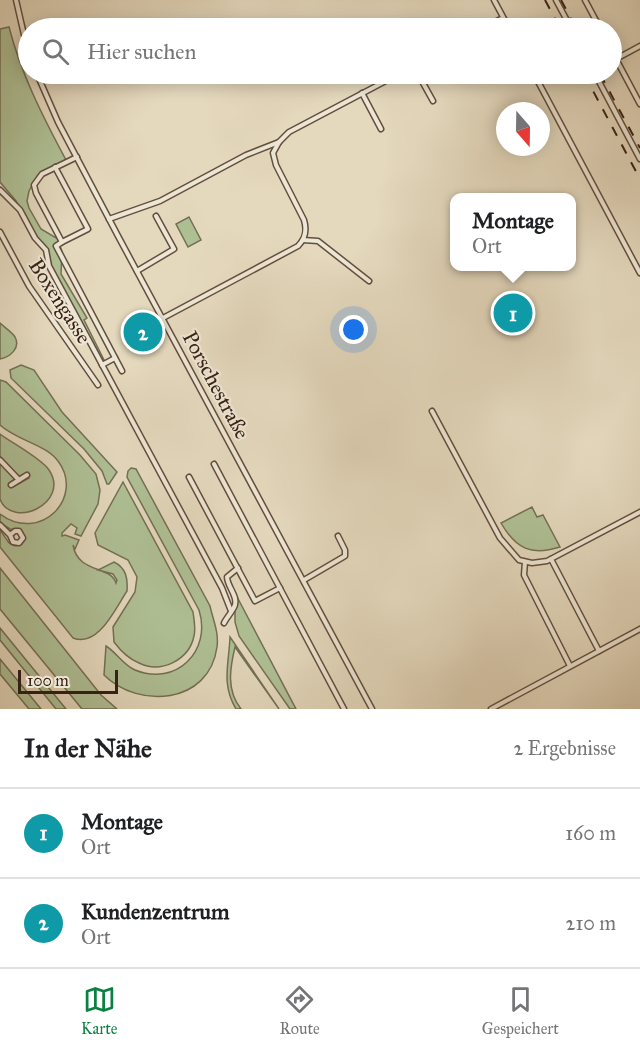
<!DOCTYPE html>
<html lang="de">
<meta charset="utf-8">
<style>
body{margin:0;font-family:"IM FELL Great Primer",serif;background:#f6f6f6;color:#202124}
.compass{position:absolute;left:496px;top:102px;width:54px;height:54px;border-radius:50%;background:#fff;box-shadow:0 3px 15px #0003;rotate:160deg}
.scale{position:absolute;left:18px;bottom:15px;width:100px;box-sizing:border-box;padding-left:6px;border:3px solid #382115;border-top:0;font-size:16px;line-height:21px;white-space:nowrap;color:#382115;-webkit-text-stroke:4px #ede6d4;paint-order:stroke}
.you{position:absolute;left:354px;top:330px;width:21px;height:21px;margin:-15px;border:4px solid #fff;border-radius:50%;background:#1a73e8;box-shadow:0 0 0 9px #1a73e833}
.badge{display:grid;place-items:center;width:39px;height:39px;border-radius:50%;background:#0b8043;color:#fff;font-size:20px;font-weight:700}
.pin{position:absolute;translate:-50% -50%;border:3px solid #fff;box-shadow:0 2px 6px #0006}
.popup{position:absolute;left:450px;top:193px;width:126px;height:78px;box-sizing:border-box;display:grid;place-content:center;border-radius:12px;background:#fff;filter:drop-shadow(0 2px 4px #0005);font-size:20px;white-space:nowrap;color:#757577}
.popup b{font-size:22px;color:#202124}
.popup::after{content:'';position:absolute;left:50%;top:100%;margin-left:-12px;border:12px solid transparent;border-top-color:#fff}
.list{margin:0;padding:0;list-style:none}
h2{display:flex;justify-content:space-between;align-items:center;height:78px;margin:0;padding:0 24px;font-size:26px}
h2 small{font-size:20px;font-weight:400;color:#757577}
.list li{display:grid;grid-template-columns:39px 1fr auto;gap:18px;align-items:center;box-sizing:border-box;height:90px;padding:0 24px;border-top:2px solid #e0e0e0}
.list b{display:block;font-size:22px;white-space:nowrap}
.list p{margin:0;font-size:20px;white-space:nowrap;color:#757577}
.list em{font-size:20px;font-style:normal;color:#757577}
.icon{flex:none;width:33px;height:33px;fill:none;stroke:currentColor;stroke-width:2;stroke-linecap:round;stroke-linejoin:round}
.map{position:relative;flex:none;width:640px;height:709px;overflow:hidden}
.search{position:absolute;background:#fff;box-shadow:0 3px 15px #0003;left:18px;right:18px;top:18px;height:66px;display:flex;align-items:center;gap:15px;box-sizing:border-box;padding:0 21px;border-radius:33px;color:#757577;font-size:22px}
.sheet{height:258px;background:#fff}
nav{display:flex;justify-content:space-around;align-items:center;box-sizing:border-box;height:84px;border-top:2px solid #e0e0e0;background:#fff;font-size:16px;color:#757577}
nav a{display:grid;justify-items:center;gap:3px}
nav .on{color:#0b8043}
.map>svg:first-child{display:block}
</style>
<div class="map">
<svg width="640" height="709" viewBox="0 0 640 709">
<rect width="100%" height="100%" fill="#e4d8bd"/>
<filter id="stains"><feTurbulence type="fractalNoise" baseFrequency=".00333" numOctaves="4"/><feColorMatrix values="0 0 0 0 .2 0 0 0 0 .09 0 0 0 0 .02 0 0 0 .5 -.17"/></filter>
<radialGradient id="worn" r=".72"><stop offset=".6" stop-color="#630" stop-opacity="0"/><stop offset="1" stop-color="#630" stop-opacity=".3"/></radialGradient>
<g fill="#afc095" stroke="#747055" stroke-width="1.5">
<path d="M9 27C21 74 43 117 66 160L38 175 29 191 27 201 29 208 41 229 58 239 62 252 61 274 87 318 84 320 104 360 101 359 53 272 45 247 34 233 16 201 0 182V29Z"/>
<polygon points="189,217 201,240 188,247 176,224"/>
<path d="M0 323C4 327 12 332 15 337 21 348 10 357 0 359Z"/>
<polygon points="21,365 34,370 62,412 117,472 109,484 107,484 102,471 84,449 11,378 10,370"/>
<path d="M0 380 6 382 80 455 96 474 100 490 98 504 81 536 75 534 77 528 71 524 62 533V536L65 535 79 540 75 549 73 545C78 574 110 565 116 583L117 580 113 574 98 570 114 562C126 568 128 578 127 591 115 609 98 648 73 638L0 547V530L9 543 15 546 22 544 25 537 21 530 10 529 0 523V514C41 544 85 497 58 461 45 444 18 441 0 425Z"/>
<path d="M0 434C12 443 42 459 49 470 71 503 12 530 0 499 0 490 0 473 0 462L16 478 9 483 13 487 29 478 26 473 18 477 0 459Z"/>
<path d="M131 468 136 469 210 606C213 620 219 632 217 647 209 705 138 709 104 675L106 646C116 652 123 665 135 670 176 687 212 651 199 610L127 477 128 471Z"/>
<path d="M123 482 193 612C194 620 196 628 194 636 189 660 161 674 139 663 129 659 120 650 114 642L113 627 135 592 137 577 128 560 98 545 95 533Z"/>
<path d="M532 507 537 517 543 515 560 547C531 556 516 549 501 523Z"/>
<polygon points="0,568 101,695 117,709 82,709 0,609"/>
<polygon points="235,593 296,709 290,709 239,636 235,622"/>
<polygon points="0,628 66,709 56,709 0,640"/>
<path d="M230 637 279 709 235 647C230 668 226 690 241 709H236C221 684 229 664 230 637Z"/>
<polygon points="0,659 41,709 29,709 0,674"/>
</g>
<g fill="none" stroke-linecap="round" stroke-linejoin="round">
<g stroke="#634f3f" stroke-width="7">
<g id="service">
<polyline points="16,0 28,52"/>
<polyline points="494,0 509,28"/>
<polyline points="556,0 571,28"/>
<polyline points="585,0 600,28"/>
<polyline points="483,28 503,18"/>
<polyline points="640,46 616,59 640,104"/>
<polyline points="612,50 616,59"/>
<polyline points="37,74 58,122 118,236 372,709"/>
<polyline points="418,74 433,101"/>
<polyline points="534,74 640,273"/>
<polyline points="595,74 640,159"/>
<polyline points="362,93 381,129"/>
<polyline points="77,157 42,174 34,185 36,193 62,242 56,246 122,371"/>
<polyline points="55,167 88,229 62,242"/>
<polyline points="0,190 20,210 35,238 46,250 49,266 222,588 231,611"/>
<polyline points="109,219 160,201 246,155 279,142"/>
<polyline points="0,232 29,286 98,385"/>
<polyline points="303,240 318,241 369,281"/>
<polyline points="137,271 174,249 156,216"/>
<path d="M163 318 298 246C306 238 307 230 304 220L276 165 273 153 279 142 289 132 399 74"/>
<polyline points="102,365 115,358"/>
<polyline points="432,411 500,538 519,560 532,563 547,561 640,512"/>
<polyline points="0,460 19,480"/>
<polyline points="214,464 344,709"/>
<polyline points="189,477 255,601 280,588"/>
<polyline points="11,485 27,475"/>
<polyline points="0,525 10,535 13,542 19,543 23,538 19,531 15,531 10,535"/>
<polyline points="551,559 599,651"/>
<polyline points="525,562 524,575 570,666"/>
<polyline points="304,580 345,556 345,550 338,536"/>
<path d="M224 623C227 617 233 611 235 605 238 596 227 586 227 577L238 568"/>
<polyline points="491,709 640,629"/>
</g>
</g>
<use href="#service" stroke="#ede6d4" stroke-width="4"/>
<g stroke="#382115" stroke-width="2" stroke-dasharray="10 10" stroke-linecap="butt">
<polyline points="545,0 560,28"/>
<polyline points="561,0 576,28"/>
<polyline points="584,74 640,179"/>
<polyline points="600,74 640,148"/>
</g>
</g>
<g text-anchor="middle" stroke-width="4.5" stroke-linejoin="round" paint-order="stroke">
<g font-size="21" fill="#382115" stroke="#ede6d4">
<text transform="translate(60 301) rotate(57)" y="7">Boxengasse</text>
<text transform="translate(216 385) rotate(62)" y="7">Porschestraße</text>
</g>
</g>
<rect width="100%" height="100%" filter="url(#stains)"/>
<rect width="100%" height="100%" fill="url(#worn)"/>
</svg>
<svg class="compass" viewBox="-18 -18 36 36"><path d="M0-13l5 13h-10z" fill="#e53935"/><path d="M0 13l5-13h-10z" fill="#757577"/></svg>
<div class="scale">100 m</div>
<div class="you"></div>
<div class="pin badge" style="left:513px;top:313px;background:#0f9aa8">1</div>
<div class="popup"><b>Montage</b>Ort</div>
<div class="pin badge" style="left:143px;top:332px;background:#0f9aa8">2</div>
<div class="search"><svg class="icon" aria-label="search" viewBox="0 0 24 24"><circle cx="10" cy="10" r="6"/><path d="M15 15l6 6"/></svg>Hier suchen</div>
</div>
<section class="sheet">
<h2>In der Nähe<small>2 Ergebnisse</small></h2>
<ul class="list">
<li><span class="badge" style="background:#0f9aa8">1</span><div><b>Montage</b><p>Ort</p></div><em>160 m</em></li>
<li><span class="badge" style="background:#0f9aa8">2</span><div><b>Kundenzentrum</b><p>Ort</p></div><em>210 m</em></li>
</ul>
</section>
<nav>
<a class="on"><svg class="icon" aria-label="map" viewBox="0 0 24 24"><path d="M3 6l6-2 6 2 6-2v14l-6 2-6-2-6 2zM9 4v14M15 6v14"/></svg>Karte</a>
<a><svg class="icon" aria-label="directions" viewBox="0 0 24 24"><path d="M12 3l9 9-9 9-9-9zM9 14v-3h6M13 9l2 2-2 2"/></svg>Route</a>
<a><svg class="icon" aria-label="saved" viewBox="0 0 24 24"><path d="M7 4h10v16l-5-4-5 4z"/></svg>Gespeichert</a>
</nav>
